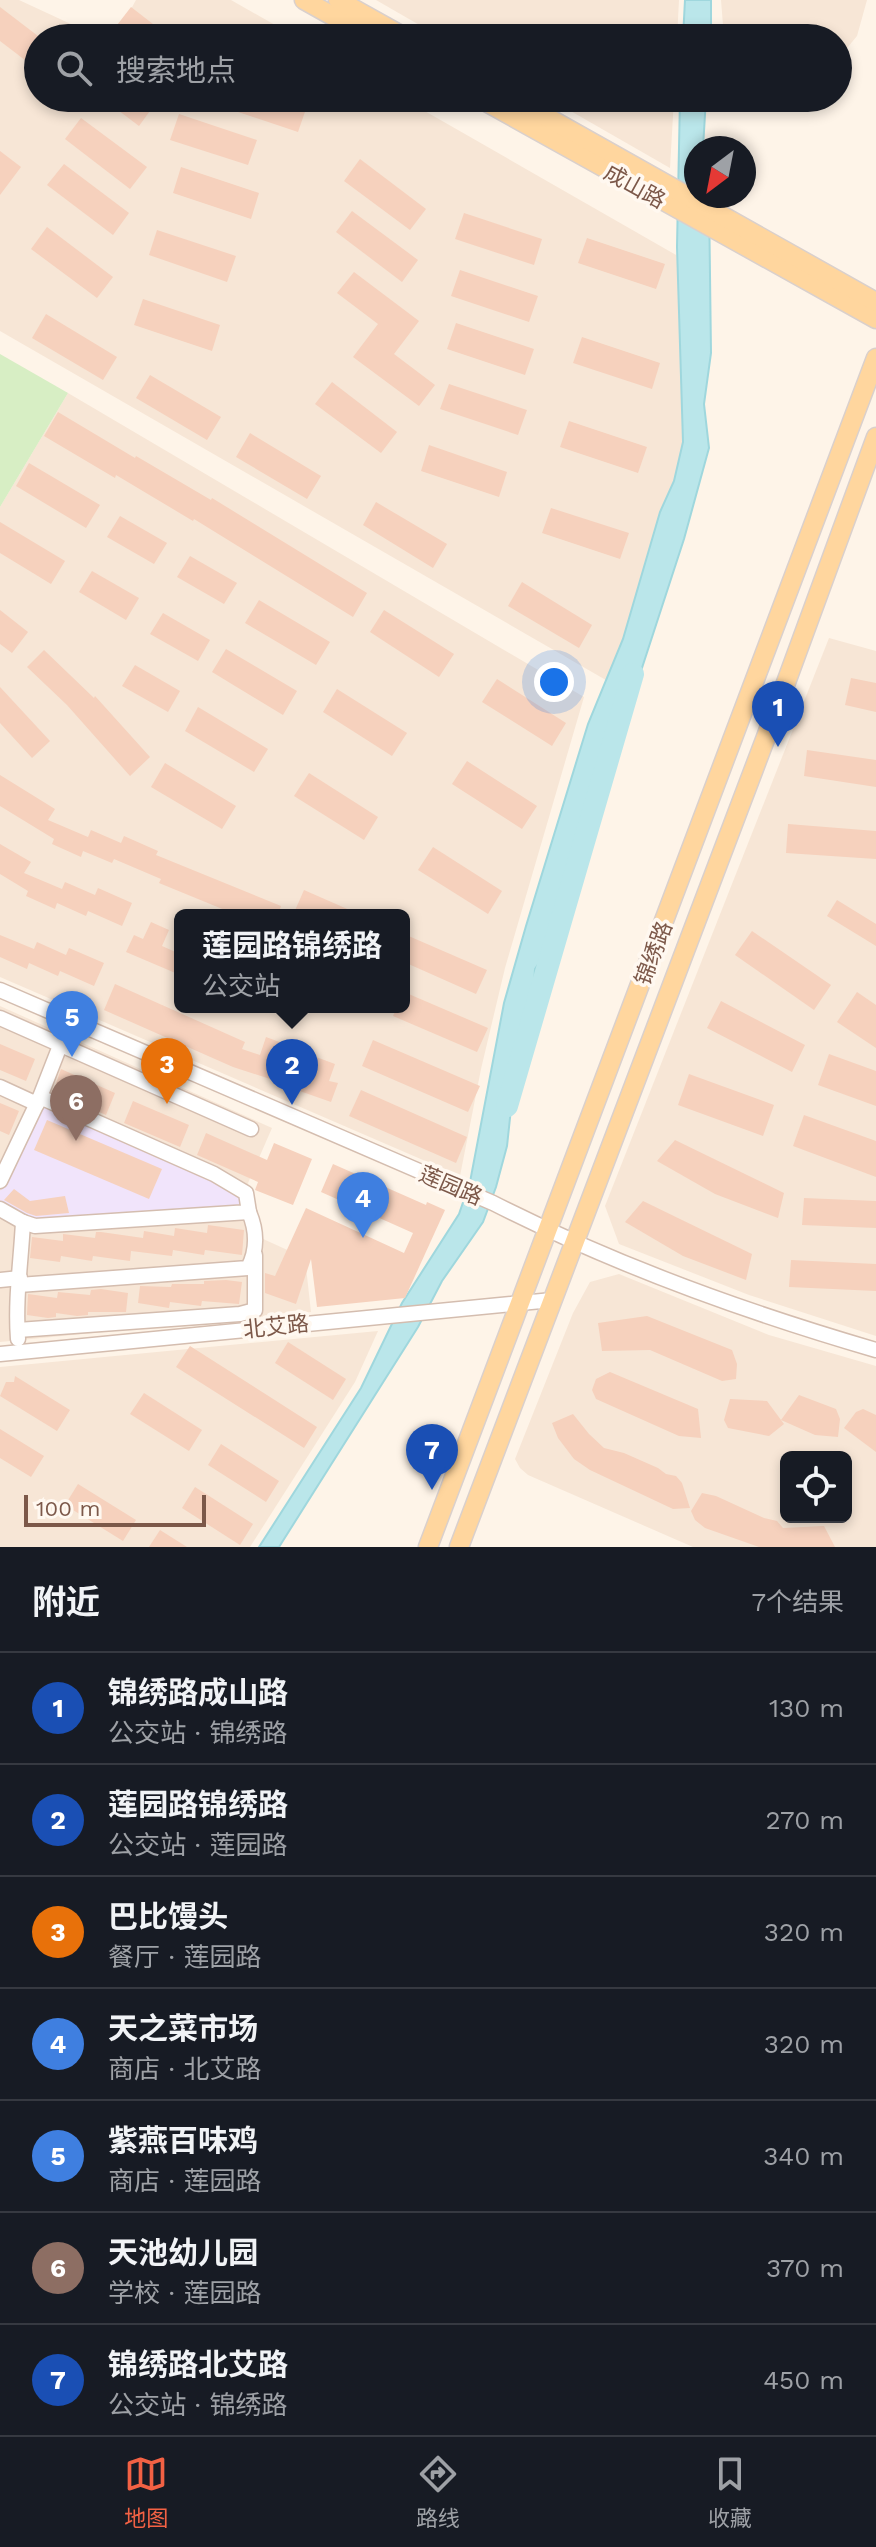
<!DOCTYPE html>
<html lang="zh">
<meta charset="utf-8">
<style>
body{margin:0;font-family:"Work Sans","Noto Sans SC",sans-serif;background:#242831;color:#f1f3f6}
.controls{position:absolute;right:24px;bottom:24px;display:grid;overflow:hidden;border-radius:12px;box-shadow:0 4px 12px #0003}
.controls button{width:72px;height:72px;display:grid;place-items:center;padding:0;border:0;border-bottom:2px solid #363941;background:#171b24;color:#f1f3f6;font:40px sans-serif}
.compass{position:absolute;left:684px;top:136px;width:72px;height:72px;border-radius:50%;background:#171b24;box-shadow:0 4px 12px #0003;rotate:212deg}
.scale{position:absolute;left:24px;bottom:20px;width:182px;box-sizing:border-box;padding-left:8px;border:4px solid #7c5849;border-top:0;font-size:22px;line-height:28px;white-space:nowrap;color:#7c5849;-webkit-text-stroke:6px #fff8f0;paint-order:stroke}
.you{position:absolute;left:554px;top:682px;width:28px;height:28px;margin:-20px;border:6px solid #fff;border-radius:50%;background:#1a73e8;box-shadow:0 0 0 12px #1a73e833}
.badge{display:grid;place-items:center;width:52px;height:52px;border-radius:50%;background:#f26144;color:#fff;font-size:26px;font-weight:700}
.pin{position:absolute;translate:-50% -66px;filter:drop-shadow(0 2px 4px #0008)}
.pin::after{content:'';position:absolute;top:42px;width:28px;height:24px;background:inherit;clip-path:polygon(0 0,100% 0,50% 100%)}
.popup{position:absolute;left:174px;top:909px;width:236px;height:104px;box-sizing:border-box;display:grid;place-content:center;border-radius:12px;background:#171b24;filter:drop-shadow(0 2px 6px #0005);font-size:26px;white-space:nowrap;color:#9ea1a6}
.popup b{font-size:30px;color:#f1f3f6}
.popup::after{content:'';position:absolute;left:50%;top:100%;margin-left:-16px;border:16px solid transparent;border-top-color:#171b24}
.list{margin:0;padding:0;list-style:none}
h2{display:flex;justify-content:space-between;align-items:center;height:104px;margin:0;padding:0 32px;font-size:34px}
h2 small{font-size:26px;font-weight:400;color:#9ea1a6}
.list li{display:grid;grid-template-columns:52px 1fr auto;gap:24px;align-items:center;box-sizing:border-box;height:112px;padding:0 32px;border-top:2px solid #363941}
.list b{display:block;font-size:30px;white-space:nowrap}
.list p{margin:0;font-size:26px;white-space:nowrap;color:#9ea1a6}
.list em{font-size:26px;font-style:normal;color:#9ea1a6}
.icon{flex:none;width:44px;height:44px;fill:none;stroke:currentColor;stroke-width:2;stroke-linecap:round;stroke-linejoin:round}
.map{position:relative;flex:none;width:876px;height:1547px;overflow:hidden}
.search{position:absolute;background:#171b24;box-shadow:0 4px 12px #0003;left:24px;right:24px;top:24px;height:88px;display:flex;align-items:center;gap:20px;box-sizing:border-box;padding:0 28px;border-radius:44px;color:#9ea1a6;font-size:30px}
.sheet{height:888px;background:#171b24}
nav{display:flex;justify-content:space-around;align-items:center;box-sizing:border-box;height:112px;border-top:2px solid #363941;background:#171b24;font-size:22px;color:#9ea1a6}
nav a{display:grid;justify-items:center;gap:4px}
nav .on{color:#f26144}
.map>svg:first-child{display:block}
</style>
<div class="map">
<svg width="876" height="1547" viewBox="0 0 876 1547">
<rect width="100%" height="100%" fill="#fef4e8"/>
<g fill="#f7e6d6" fill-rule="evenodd">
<polygon points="0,0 19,0 101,38 38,38 38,98 402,98 711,275 684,539 618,687 0,331"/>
<polygon points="136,0 231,0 298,38 115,38"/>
<polygon points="376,0 679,0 677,38 442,38"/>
<polygon points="721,0 867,0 857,36 838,59 838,38 724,38"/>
<polygon points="548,98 674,98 670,168"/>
<path d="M68 393 584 697 505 968 481 1069 460 1176 0 977V507ZM180 915H404V1007H180Z"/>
<polygon points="829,638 876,651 876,1336 749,1295 619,1244 605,1206"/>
<polygon points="0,1006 272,1128 248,1183 261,1238 305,1258 311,1312 0,1342"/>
<path d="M619 1274 769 1335 876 1366V1547H693L528 1475 520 1468 515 1459 573 1313 590 1282ZM786 1457H846V1517H786Z"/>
<polygon points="378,1331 355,1382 250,1547 0,1547 0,1367"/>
</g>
<polygon fill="#f1e4fb" points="42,1104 212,1178 244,1195 245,1209 38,1223 0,1205 0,1191"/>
<polygon fill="#d7eec4" points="0,354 68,393 0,507"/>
<g fill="#bae6ea" stroke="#9fd7dd" stroke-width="2">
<polygon points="685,0 711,0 711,38 683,38"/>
<polygon points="680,98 706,98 703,148 696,148 696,196 709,196 711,353 704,404 709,448 684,539 639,677 627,696 557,936 535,969 532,1021 514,1081 507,1146 496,1187 483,1222 442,1281 418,1327 279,1547 259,1547 361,1388 402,1303 459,1214 470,1182 504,1003 526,926 588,724 623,639 660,512 674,481 683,442 677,247"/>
</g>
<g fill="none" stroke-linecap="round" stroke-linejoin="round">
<polyline stroke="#bae6ea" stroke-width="22" points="507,1106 633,674"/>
</g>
<g fill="#f6d1bd">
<polygon points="0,7 38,36 38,70 0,41"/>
<polygon points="131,7 171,38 126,38 114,29"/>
<polygon points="102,98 147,98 155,104 139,126"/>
<polygon points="223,98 282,98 307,106 298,132 220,106"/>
<polygon points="179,114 257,140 248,165 170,140"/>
<polygon points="81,118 147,167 130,189 65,139"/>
<polygon points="0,151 21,167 0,195"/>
<polygon points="360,159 426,209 410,230 344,181"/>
<polygon points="64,164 129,213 113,235 47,185"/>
<polygon points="181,167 259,193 251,219 173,193"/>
<polygon points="352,211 418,260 402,282 336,232"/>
<polygon points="464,213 542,239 534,265 455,239"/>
<polygon points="47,227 113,277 97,298 31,249"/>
<polygon points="157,230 236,256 227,282 149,255"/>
<polygon points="587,238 665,264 656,289 578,263"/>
<polygon points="460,270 538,296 529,322 451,296"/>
<polygon points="354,272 419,321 394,354 435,385 419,406 353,357 378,324 337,293"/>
<polygon points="143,299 220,325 212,351 134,325"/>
<polygon points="46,314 117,357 103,380 32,338"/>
<polygon points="456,323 534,349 525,375 447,349"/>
<polygon points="582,337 660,363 652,389 573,363"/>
<polygon points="150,375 221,417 207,440 136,398"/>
<polygon points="332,382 397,432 381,453 315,404"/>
<polygon points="449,384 527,410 518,435 440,409"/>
<polygon points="58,412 135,458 136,456 211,500 212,498 367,593 353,617 194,519 193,521 116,475 115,478 44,436"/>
<polygon points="569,421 647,447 638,473 560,447"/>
<polygon points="250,433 321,476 307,499 236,457"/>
<polygon points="429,445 507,472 499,497 421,471"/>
<polygon points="29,463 100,505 86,528 16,486"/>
<polygon points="376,502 447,544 433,568 363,525"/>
<polygon points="551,508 629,533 620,559 542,533"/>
<polygon points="120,516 167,543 154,564 107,537"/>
<polygon points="0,522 65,561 51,584 0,553"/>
<polygon points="190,556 237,583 224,604 177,577"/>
<polygon points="92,571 139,598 126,620 79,592"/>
<polygon points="522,582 592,625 579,648 508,606"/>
<polygon points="259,600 330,642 316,665 245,623"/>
<polygon points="0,610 28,632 12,653 0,644"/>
<polygon points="384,610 454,654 439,677 370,632"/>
<polygon points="163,613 210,640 198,661 150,634"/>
<polygon points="226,649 297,691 283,715 212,672"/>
<polygon points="44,650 94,698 95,696 150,757 130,776 67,705 27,667"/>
<polygon points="135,665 180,691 168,712 122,686"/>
<polygon points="851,678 876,683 876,712 845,705"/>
<polygon points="497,679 566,723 552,746 482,702"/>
<polygon points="0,687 50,741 32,758 0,723"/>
<polygon points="337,689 407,733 392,756 323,712"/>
<polygon points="198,707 268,749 254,772 185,731"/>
<polygon points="807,750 876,760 876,787 804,776"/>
<polygon points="467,761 537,806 522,829 452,784"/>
<polygon points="165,763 236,806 222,829 151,787"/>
<polygon points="309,773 378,817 364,840 294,796"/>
<polygon points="0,775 55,809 48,820 88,837 91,830 121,843 124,836 158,851 156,855 281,906 278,915 237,915 159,883 161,879 114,859 112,863 83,851 81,857 52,844 54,839 0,806"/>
<polygon points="788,824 876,831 876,859 786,853"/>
<polygon points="0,844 31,862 24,873 62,889 65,882 95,895 98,888 132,903 122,926 88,911 86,916 57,903 55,909 26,896 28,891 0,874"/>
<polygon points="433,847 502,891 488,914 418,870"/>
<polygon points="304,890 361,915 293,915"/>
<polygon points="837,900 876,924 876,946 827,916"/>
<polygon points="151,922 169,930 162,946 180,954 180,975 126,952 134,935 143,939"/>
<polygon points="752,931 831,985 814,1010 735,955"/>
<polygon points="404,934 487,970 476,994 404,962"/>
<polygon points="0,935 34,949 37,942 66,955 69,948 104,963 94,986 60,971 58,976 29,963 27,969 0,957"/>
<polygon points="115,984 245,1042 242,1049 260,1055 266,1037 285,1044 279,1061 287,1064 286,1066 310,1074 316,1057 335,1064 329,1081 338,1083 331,1102 294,1089 295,1087 233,1067 104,1010"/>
<polygon points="404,992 488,1028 477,1052 393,1016 397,1007 404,1007"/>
<polygon points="857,992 876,1005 876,1048 837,1022"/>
<polygon points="721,1001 805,1045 792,1072 707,1028"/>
<polygon points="373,1040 480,1086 468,1112 362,1066"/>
<polygon points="0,1044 35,1059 26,1081 0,1070"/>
<polygon points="829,1054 876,1071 876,1106 818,1085"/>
<polygon points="61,1069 115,1093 106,1115 53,1092"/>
<polygon points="689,1074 774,1105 763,1136 678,1105"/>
<polygon points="361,1090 467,1137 456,1163 349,1116"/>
<polygon points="133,1101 189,1125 180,1147 124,1123"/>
<polygon points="0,1103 19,1111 9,1135 0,1131"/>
<polygon points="804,1115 876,1141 876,1177 793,1146"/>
<polygon points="47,1120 162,1169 149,1199 34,1150"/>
<polygon points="206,1133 267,1160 274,1143 312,1159 293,1205 255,1190 258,1182 197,1155"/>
<polygon points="675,1140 784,1193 778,1218 715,1194 657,1161"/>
<polygon points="333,1164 426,1205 427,1202 445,1210 405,1298 317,1307 311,1259 296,1304 265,1293 265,1273 275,1276 306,1208 404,1253 413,1233 321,1192"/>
<polygon points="14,1189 30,1201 65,1196 69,1213 36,1216 27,1213 4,1200"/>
<polygon points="804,1198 876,1201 876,1228 802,1225"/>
<polygon points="643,1201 752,1254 746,1280 683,1256 625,1222"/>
<polygon points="208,1225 244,1230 242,1255 205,1250 204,1255 173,1250 172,1256 131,1251 130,1261 93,1256 92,1261 61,1256 60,1262 30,1258 32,1237 63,1241 63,1234 95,1238 96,1232 101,1232 143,1238 144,1231 174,1236 175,1228 207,1233"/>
<polygon points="791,1260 876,1264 876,1291 789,1287"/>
<polygon points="226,1280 242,1282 239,1304 202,1301 201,1306 170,1302 169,1308 138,1303 140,1286 171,1287 172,1284 204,1284 204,1281"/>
<polygon points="101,1289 128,1293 126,1312 88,1312 88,1315 77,1316 56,1313 56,1317 48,1318 27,1315 28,1294 57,1298 58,1292 90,1295 91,1290"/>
<polygon points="647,1316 732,1350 737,1364 736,1379 722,1381 650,1350 602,1351 598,1323"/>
<polygon points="288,1342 346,1379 333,1400 275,1363"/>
<polygon points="190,1346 317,1427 304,1448 176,1367"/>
<polygon points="610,1372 698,1409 701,1438 679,1436 596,1399 592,1390 596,1379"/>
<polygon points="15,1376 70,1410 57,1431 0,1396 6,1382 14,1382"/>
<polygon points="144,1393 202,1430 189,1451 130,1414"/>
<polygon points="799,1395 836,1409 840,1419 838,1437 815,1435 781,1420 784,1424 769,1436 728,1428 724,1420 730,1399 767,1401 781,1420"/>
<polygon points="863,1409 876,1415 876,1452 844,1428 856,1412"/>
<polygon points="573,1414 589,1434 604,1448 624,1453 658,1468 666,1474 676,1476 682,1483 690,1508 673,1509 590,1470 574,1459 558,1438 552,1423"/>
<polygon points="0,1429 44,1456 31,1477 0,1458"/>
<polygon points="221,1444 279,1481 266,1502 208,1465"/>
<polygon points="78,1484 136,1520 123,1541 65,1505"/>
<polygon points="195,1487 253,1524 240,1545 182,1508"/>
<polygon points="702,1493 716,1496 764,1518 777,1521 783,1528 824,1526 835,1547 759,1547 705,1528 695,1520 691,1511"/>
<polygon points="160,1530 187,1547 149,1547"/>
</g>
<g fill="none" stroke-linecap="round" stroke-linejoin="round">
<g stroke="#d4bdaf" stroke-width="17">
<g id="minor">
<path d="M0 990 493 1203C615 1265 745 1312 876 1350"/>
<polyline points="0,1018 251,1129"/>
<polyline points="0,1087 37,1104"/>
<polyline points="40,1097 70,1020"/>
<polyline points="0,1181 40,1097 214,1174 246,1193 249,1212 35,1226 23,1222"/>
<path d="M0 1209 23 1222C21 1261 15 1300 18 1339"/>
<polyline points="0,1280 20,1278"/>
<path d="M19 1285 248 1268C258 1249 257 1231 249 1212"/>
<polyline points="18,1330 240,1314 255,1310 255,1255"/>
<polyline points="0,1354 552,1300"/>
</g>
</g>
<g stroke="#dad0cc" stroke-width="21">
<g id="major">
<polyline points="304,0 372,38"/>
<polyline points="338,0 406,38"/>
<polyline points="479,98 876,319"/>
<polyline points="513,98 876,302"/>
<polyline points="428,1547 876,358"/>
<polyline points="459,1547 766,737 876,437"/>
</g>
</g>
<use href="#minor" stroke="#fff" stroke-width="14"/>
<use href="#major" stroke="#ffd69e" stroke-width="18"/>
</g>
<g text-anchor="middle" stroke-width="7" stroke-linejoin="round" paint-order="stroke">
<g font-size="22" fill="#7c5849" stroke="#fff8f0">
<text transform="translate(635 186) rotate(29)" y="8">成山路</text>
<text transform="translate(653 953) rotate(-69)" y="8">锦绣路</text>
<text transform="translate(451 1185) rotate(23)" y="8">莲园路</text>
<text transform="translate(276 1326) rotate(-6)" y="8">北艾路</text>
</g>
</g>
</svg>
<div class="controls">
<button><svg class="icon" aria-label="locate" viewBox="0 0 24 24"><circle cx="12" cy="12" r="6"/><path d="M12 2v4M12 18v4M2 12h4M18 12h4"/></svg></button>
</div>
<svg class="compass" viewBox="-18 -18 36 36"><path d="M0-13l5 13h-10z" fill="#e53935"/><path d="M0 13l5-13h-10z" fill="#9ea1a6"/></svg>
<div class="scale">100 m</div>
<div class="you"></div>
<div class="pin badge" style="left:778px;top:747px;background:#1a4fb4">1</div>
<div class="pin badge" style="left:292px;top:1105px;background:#1a4fb4">2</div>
<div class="popup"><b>莲园路锦绣路</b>公交站</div>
<div class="pin badge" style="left:167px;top:1104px;background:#e8710a">3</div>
<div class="pin badge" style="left:363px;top:1238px;background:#3f7fe0">4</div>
<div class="pin badge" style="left:72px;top:1057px;background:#3f7fe0">5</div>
<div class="pin badge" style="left:76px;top:1141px;background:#8d6e63">6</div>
<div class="pin badge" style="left:432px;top:1490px;background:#1a4fb4">7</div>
<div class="search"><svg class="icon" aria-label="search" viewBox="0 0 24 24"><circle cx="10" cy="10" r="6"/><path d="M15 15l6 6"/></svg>搜索地点</div>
</div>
<section class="sheet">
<h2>附近<small>7个结果</small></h2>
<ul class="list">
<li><span class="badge" style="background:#1a4fb4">1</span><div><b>锦绣路成山路</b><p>公交站 · 锦绣路</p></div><em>130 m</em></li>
<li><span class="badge" style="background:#1a4fb4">2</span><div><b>莲园路锦绣路</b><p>公交站 · 莲园路</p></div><em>270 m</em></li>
<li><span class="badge" style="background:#e8710a">3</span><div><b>巴比馒头</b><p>餐厅 · 莲园路</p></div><em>320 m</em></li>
<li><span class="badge" style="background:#3f7fe0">4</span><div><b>天之菜市场</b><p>商店 · 北艾路</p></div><em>320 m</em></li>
<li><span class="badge" style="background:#3f7fe0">5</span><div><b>紫燕百味鸡</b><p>商店 · 莲园路</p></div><em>340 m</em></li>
<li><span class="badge" style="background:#8d6e63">6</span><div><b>天池幼儿园</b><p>学校 · 莲园路</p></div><em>370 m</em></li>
<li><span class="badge" style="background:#1a4fb4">7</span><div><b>锦绣路北艾路</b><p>公交站 · 锦绣路</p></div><em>450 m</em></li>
</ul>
</section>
<nav>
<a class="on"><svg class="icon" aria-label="map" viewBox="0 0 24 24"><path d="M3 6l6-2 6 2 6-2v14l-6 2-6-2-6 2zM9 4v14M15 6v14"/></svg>地图</a>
<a><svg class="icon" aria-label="directions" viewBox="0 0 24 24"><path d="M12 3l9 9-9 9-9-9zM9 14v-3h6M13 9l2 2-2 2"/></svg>路线</a>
<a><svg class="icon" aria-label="saved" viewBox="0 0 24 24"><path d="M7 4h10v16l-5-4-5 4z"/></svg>收藏</a>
</nav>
